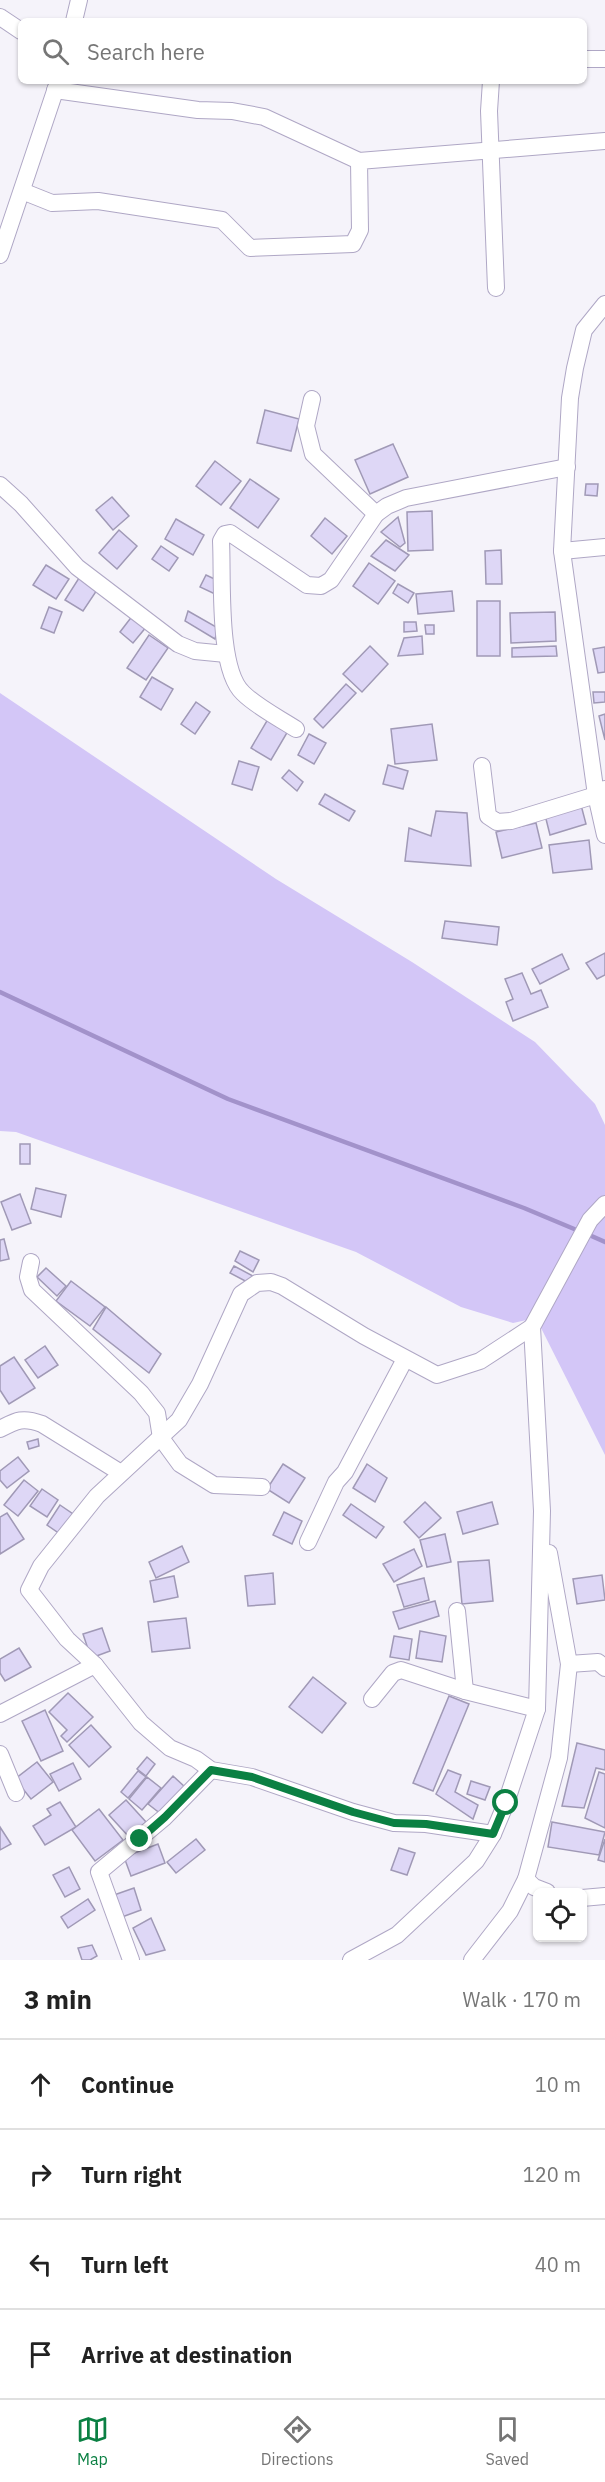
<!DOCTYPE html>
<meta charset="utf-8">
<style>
body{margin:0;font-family:"IBM Plex Sans",sans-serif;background:#f6f6f6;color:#222}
.controls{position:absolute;right:18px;bottom:18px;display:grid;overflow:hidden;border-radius:9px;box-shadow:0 2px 4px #0004}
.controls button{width:54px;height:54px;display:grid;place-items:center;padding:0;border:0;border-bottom:2px solid #e0e0e0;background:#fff;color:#222;font:30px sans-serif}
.stop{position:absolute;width:18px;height:18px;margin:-14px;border:4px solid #0b8043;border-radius:50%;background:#fff}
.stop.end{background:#0b8043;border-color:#fff;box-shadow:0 2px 6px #0008}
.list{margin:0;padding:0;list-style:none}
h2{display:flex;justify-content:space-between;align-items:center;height:78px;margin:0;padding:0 24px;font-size:26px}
h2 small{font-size:20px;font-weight:400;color:#767676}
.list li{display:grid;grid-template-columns:39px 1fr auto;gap:18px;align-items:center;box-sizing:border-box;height:90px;padding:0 24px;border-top:2px solid #e0e0e0}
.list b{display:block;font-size:22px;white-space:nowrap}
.list em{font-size:20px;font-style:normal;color:#767676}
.icon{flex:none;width:33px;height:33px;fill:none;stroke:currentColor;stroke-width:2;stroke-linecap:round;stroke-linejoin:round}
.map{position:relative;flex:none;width:605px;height:1960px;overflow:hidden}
.search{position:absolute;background:#fff;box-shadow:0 2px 4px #0004;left:18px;right:18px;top:18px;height:66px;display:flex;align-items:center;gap:15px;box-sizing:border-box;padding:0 21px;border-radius:9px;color:#767676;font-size:22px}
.sheet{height:438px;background:#fff}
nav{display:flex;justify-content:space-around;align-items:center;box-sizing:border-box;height:84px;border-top:2px solid #e0e0e0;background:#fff;font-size:16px;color:#767676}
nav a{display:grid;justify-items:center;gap:3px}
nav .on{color:#0b8043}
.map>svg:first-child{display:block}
</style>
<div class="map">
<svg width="605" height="1960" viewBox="0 0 605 1960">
<rect width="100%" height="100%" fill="#f5f3fa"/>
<polygon fill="#d3c6f7" points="0,693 276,879 412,962 535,1042 595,1104 605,1125 605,1455 536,1318 513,1323 461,1307 356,1252 16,1132 0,1131"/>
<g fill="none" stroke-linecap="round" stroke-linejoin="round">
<g stroke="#a292ca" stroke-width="4.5">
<polyline points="0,992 228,1099 524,1208 579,1231"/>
<polyline points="587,1234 605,1242"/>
</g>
</g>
<g fill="#ded7f6" stroke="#a099b6" stroke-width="1.5">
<polygon points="265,410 299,419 291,451 257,443"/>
<polygon points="393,444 408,477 370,494 355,460"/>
<polygon points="215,461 241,481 221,505 196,486"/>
<polygon points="250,479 279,499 258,528 230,508"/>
<polygon points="586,484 598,484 597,496 585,495"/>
<polygon points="112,497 129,516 113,530 96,510"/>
<polygon points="432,511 433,550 408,551 407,512"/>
<polygon points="398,517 405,543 400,547 381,532"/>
<polygon points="325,518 347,536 332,554 311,536"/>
<polygon points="176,519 204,535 193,555 165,539"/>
<polygon points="119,530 137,546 117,569 99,553"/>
<polygon points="386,540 409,555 395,571 371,556"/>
<polygon points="161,546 178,558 169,571 152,559"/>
<polygon points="501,550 502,584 486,584 485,551"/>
<polygon points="369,563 395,581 378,604 353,586"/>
<polygon points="46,565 69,579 56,599 33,585"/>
<polygon points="206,575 221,582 215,594 200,587"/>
<polygon points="79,578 97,590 83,611 65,600"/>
<polygon points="398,584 414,593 408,603 393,593"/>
<polygon points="452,591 454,611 418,614 416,594"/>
<rect x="477" y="601" width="23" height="55"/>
<polygon points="49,607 62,612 54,633 41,628"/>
<polygon points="188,611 218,628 215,639 185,621"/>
<polygon points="555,612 556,641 511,643 510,613"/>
<polygon points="133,615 147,626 133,643 120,632"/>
<polygon points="404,622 416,622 417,631 404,632"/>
<polygon points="425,625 434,625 434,634 426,634"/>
<polygon points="149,635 168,648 146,680 127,668"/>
<polygon points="422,636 423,654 398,656 404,638"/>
<polygon points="370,646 388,664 362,692 343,674"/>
<polygon points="556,646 557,656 512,657 512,648"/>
<polygon points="605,647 605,672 598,673 593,649"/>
<polygon points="152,677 173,689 161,710 140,697"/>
<polygon points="346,684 356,693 323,728 314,719"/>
<polygon points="593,692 605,692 605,702 594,703"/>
<polygon points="196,702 210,712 195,734 181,724"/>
<polygon points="605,714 605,740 599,716"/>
<polygon points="268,719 288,731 271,760 251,748"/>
<polygon points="432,724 437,760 395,764 391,729"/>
<polygon points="309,734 326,743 314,764 298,755"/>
<polygon points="239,761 259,767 252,790 232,784"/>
<polygon points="388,765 408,771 403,789 383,784"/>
<polygon points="289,770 303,782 297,791 282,778"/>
<polygon points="325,794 355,811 349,821 319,804"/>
<polygon points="581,805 586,824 550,835 545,815"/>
<polygon points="436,811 467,813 471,866 405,861 409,828 431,836"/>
<polygon points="536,823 542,848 502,858 496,832"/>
<polygon points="589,840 592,869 553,873 549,845"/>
<polygon points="445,921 499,927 497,945 442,938"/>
<polygon points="605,953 605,975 597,979 586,963"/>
<polygon points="562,954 569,969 540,984 532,969"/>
<polygon points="522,973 531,994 541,990 548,1007 513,1021 506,1002 513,999 505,979"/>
<rect x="20" y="1144" width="10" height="20"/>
<polygon points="36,1188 66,1195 61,1217 31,1209"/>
<polygon points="20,1194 31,1223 12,1230 1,1202"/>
<polygon points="4,1239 9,1259 0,1261 0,1240"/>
<polygon points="240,1251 259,1260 253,1272 235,1261"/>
<polygon points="234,1266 253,1276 249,1283 230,1273"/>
<polygon points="46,1268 66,1286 57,1296 37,1277"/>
<polygon points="71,1281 105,1307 90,1326 56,1301"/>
<polygon points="106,1307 161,1354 149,1373 93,1329"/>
<polygon points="45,1346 58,1365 38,1378 25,1360"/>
<polygon points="14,1357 35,1388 9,1404 0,1390 0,1366"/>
<polygon points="38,1439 39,1446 29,1449 27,1442"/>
<polygon points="18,1457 29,1471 7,1488 0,1480 0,1471"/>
<polygon points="283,1464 305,1478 289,1503 267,1489"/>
<polygon points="367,1464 387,1478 375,1502 353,1488"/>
<polygon points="24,1480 38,1491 18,1516 4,1505"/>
<polygon points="42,1489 58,1500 47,1517 30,1506"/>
<polygon points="425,1502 441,1518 419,1538 404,1522"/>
<polygon points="492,1502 498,1524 463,1534 457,1512"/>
<polygon points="351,1504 384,1527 376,1538 343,1515"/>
<polygon points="60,1505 76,1516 63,1536 47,1525"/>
<polygon points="284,1512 302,1521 292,1544 273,1535"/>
<polygon points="7,1513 24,1539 0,1554 0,1517"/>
<polygon points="445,1534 451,1562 427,1567 420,1540"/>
<polygon points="182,1546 189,1562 156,1578 149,1562"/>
<polygon points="414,1549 422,1566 394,1582 383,1564"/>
<polygon points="489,1560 493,1601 462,1604 458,1562"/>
<polygon points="273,1573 275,1604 248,1606 245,1576"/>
<polygon points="602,1575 605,1600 577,1604 573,1579"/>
<polygon points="174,1576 178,1597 154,1602 150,1581"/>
<polygon points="424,1578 429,1600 404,1607 397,1585"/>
<polygon points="435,1601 439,1616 399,1629 393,1612"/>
<polygon points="186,1618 190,1648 152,1652 148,1622"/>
<polygon points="102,1628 110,1651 91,1658 83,1634"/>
<polygon points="420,1631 446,1636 442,1662 416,1658"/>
<polygon points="394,1636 412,1639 409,1660 390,1657"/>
<polygon points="19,1648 31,1667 5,1681 0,1673 0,1659"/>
<polygon points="313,1677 346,1703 322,1733 289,1707"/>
<polygon points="68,1693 93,1717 67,1742 61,1736 67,1730 49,1712"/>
<polygon points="449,1696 469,1704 433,1791 413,1783"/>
<polygon points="45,1710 63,1751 41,1761 22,1721"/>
<polygon points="91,1725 111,1747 89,1767 69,1745"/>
<polygon points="577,1743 605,1750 605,1770 596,1768 584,1808 562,1806"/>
<polygon points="147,1757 155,1764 146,1776 137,1769"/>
<polygon points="37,1762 53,1782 31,1799 15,1779"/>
<polygon points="73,1763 81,1779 59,1791 50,1774"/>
<polygon points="448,1770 461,1775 455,1792 478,1805 473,1819 436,1794"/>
<polygon points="138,1771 146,1777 128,1798 121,1792"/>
<polygon points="599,1772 605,1774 605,1828 585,1818"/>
<polygon points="173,1776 185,1787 161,1814 148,1804"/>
<polygon points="147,1777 161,1788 142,1810 129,1799"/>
<polygon points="471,1781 490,1787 485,1800 467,1794"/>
<polygon points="126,1800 146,1822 129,1837 109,1815"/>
<polygon points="60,1802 76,1827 45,1845 33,1826 51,1815 47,1809"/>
<polygon points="99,1809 123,1840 95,1861 72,1830"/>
<polygon points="552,1822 605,1832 599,1855 548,1847"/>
<polygon points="0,1827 11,1844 0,1850"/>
<polygon points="196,1839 205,1850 176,1873 167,1862"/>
<polygon points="605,1839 605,1862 598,1860"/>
<polygon points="158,1844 165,1863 131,1876 124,1857"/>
<polygon points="399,1848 415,1853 407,1875 391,1870"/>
<polygon points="69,1867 80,1889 65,1897 53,1875"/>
<polygon points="134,1888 141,1910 122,1917 114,1895"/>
<polygon points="88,1899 95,1910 68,1928 61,1917"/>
<polygon points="151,1918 165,1950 146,1955 133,1928"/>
<polygon points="92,1945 97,1956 90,1960 82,1960 78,1948"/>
</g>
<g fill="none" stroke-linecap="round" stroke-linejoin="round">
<g stroke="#afa7c5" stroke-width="18">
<g id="minor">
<polyline points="0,17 21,31"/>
<polyline points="74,21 79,0"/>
<polyline points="584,59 605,59"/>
<polyline points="491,81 489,111 496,288"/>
<polyline points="55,90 198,110 232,111 264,117 359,161"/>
<polyline points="22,191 52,203 98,201 222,220 250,248 353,244 360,230 359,161 605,141"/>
<polyline points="0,255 58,82"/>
<polyline points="605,304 584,330 575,368 570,398 562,551 596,795 605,835"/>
<polyline points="312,399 306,426 313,454 376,514"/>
<polyline points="0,485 21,504 77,567 178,644 195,651 226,654"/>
<polyline points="562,551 605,547"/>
<path d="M296 729C279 718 257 707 243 693 217 669 223 577 221 541L225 534 230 533 307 585 321 586 331 580 376 514 387 506 406 498 567 467"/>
<polyline points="482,766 488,816 497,822 511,821 596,795 605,789"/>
<polyline points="31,1262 28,1277 32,1290 141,1393 157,1413 161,1438 180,1464 214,1485 262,1487"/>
<path d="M0 1429C17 1420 23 1417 42 1424L121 1473"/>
<polyline points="308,1542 336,1482 345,1472 405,1359"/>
<polyline points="457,1611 465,1691"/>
<polyline points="569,1664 598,1662 605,1668"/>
<polyline points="372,1699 393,1673 401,1670 465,1691 537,1709"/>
<polyline points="0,1714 95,1665"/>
<polyline points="0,1754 16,1793"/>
<polyline points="493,1834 426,1824 394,1823 353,1812 252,1777 211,1770 196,1759 170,1748 141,1723 95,1665 67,1639 29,1590 41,1566 97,1496 179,1420 200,1384 241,1294 257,1283 271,1282 282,1286 364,1336 437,1375 480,1361 532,1327"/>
<polyline points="526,1879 534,1887 547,1892"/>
<polyline points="582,1898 605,1896"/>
<polyline points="131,1960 99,1872 165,1817 211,1770"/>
<polyline points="351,1960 397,1935 476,1861 493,1834 506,1803 537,1709 542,1511 532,1327 590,1220 605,1204"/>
<polyline points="472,1960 510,1911 526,1879 559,1758 569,1664 549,1553"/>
</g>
</g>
<use href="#minor" stroke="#fff" stroke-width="16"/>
</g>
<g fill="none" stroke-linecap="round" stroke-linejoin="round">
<polyline stroke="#0b8043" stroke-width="8" points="140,1839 165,1817 211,1770 252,1777 353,1812 394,1823 426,1824 493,1834 506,1803"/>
</g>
</svg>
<div class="controls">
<button><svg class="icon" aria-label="locate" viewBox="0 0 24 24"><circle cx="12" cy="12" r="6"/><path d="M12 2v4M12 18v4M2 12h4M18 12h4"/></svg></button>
</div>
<div class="stop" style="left:506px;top:1803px"></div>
<div class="stop end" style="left:140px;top:1839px"></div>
<div class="search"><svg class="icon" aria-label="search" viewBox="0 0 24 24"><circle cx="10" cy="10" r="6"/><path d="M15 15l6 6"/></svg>Search here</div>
</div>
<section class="sheet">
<h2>3 min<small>Walk · 170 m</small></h2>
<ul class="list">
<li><svg class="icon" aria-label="ahead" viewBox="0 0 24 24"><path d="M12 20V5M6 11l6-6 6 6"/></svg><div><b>Continue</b></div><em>10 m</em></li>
<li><svg class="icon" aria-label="right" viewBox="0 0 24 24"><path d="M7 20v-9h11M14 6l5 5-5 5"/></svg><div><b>Turn right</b></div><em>120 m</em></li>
<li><svg class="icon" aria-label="left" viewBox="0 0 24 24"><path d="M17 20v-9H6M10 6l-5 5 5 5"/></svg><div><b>Turn left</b></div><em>40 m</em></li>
<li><svg class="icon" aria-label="arrive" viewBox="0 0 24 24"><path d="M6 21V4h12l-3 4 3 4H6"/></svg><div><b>Arrive at destination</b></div></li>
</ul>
</section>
<nav>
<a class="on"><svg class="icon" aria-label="map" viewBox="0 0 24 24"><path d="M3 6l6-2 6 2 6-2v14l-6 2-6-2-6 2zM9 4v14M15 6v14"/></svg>Map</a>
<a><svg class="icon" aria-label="directions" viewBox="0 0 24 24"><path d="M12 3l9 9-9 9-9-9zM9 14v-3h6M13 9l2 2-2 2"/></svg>Directions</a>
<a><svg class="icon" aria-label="saved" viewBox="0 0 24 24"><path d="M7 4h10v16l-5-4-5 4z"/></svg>Saved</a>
</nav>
